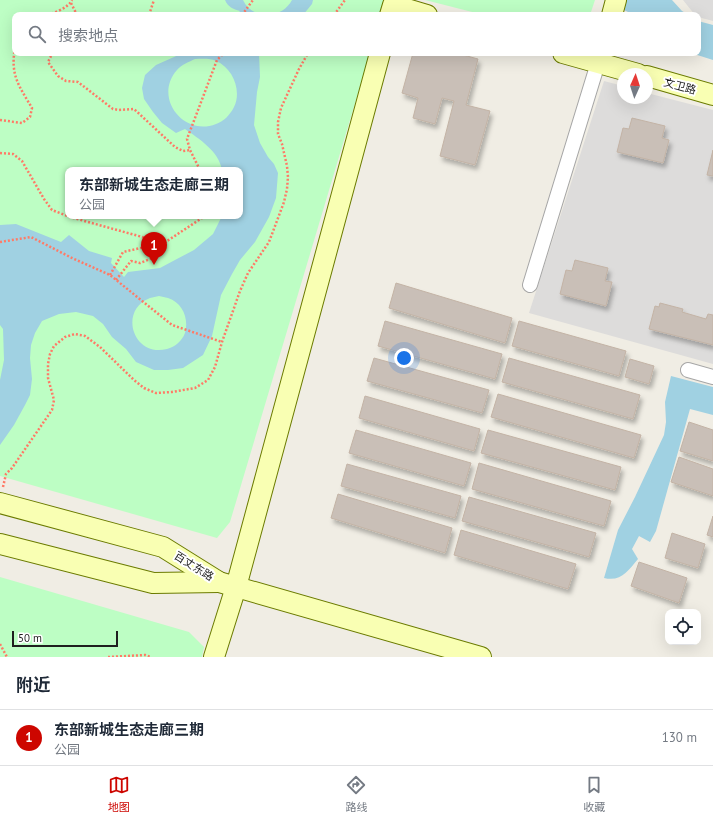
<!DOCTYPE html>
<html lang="zh">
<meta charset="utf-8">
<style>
body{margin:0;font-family:"PT Sans","Noto Sans SC",sans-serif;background:#f6f6f7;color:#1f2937}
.controls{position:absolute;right:12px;bottom:12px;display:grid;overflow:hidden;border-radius:8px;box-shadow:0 4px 16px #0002}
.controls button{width:36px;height:36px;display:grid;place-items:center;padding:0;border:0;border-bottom:1px solid #e0e1e3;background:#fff;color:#1f2937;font:20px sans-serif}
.compass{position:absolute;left:617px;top:68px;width:36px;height:36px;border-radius:50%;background:#fff;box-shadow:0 4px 16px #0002;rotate:3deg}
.scale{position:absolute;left:12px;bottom:10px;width:106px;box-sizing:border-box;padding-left:4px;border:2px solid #1f1f1f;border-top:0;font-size:11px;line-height:14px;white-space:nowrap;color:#1f1f1f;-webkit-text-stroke:3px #fff;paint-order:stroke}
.you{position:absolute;left:404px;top:358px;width:14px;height:14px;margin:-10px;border:3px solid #fff;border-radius:50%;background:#1a73e8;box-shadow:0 0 0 6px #1a73e833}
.badge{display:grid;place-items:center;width:26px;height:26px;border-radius:50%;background:#cd0600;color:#fff;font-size:13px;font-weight:700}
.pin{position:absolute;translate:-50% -33px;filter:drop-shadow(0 1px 2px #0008)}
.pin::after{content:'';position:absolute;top:21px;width:14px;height:12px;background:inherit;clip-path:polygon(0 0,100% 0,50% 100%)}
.popup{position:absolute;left:65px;top:167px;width:178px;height:52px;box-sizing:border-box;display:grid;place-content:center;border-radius:8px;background:#fff;filter:drop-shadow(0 1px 3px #0005);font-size:13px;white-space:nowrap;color:#747a83}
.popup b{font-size:15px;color:#1f2937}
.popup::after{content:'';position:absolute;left:50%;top:100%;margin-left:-8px;border:8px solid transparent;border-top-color:#fff}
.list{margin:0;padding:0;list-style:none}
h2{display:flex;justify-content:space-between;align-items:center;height:52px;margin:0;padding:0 16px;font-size:17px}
h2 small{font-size:13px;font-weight:400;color:#747a83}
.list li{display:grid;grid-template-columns:26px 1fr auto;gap:12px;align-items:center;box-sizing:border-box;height:56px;padding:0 16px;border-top:1px solid #e0e1e3}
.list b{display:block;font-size:15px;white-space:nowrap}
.list p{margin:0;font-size:13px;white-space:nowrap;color:#747a83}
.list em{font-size:13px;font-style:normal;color:#747a83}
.icon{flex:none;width:22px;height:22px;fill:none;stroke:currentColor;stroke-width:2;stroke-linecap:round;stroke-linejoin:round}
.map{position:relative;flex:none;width:713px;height:657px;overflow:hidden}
.search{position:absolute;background:#fff;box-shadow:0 4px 16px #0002;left:12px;right:12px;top:12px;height:44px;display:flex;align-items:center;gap:10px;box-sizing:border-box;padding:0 14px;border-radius:8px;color:#747a83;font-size:15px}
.sheet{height:108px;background:#fff}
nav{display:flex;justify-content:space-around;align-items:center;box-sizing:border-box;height:56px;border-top:1px solid #e0e1e3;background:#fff;font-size:11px;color:#747a83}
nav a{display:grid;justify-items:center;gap:2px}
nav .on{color:#cd0600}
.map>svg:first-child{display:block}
</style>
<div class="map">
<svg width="713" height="657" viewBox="0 0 713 657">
<defs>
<filter id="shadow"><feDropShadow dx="2.5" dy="4.5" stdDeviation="2" flood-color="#0004"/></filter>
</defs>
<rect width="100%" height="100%" fill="#f0ede4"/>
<g fill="#dddcdb">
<polygon points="683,0 713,0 713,21 698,17 698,15 695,15"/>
<polygon points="604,81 623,86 623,98 647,98 647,93 713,110 713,364 529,313"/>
</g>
<g fill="#bdfec4" fill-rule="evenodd">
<path d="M0 0H386L382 15H15V53H370L230 522 217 538 0 476ZM68 170H240V216H68Z"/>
<polygon points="425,0 595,0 590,15 484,15"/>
<polygon points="0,577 189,632 204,647 202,657 0,657"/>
</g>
<g fill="#a0d1e2" fill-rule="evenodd">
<path d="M225 0H243C247 9 255 14 265 15H237L240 11C233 9 228 7 225 0Z"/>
<path d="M292 0H313L312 4 303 15H270C280 13 287 9 292 0Z"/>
<polygon points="604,0 672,0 682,11 689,15 634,15"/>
<polygon points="698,21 713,25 713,60 691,53 698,53"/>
<path d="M183 53H259L260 77 257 92 254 125 260 143 268 157 274 164 278 173 276 198 269 217 255 242 240 260 232 274 221 295 212 336 203 355 183 368 168 370H154L136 362 126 349 112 337 103 324 93 316 76 312 59 314 42 321 35 333 31 345 30 358 32 379 30 395 25 405 14 425 0 445V380L4 360 3 329 0 325V225L16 224 61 242 69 235 89 251 112 258 111 263 124 277 128 272 160 268 175 260 194 250 213 234 222 216H240V170H222C219 151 199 139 185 129L176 133 162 123 153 112 144 99 142 88 145 75 156 65ZM195 59C202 59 210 58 216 61 233 68 242 91 234 107 230 115 224 121 216 124 183 137 153 97 177 70 182 64 189 62 195 59ZM159 296C162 297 165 297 168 298 183 303 189 319 185 333 182 341 175 347 167 349 133 358 118 310 150 298 153 297 156 297 159 296Z"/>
<path d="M671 376 713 387V415L690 409 656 531 650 542 639 536 632 549 638 559C628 571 621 582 604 578L618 530 635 497 664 435 666 422 665 402Z"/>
</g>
<g fill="#c9bfb7" stroke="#c3b3a5" filter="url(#shadow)">
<polygon points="413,53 456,53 478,59 466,105 490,111 475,165 440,156 454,101 442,98 435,124 413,118 418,98 402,93"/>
<polygon points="632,118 665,126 662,138 669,140 663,163 617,152 623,128 629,129"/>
<polygon points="713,150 713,176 707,175"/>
<polygon points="575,260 608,268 605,281 612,282 606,306 560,294 566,270 572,271"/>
<polygon points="396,283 512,318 505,343 389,308"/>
<polygon points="660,303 683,309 682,312 706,319 708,314 713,315 713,345 649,329 655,306 659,307"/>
<polygon points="385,321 502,354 495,379 378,346"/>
<polygon points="519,321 626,351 619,376 512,346"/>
<polygon points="374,358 489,390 482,413 367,381"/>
<polygon points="509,358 640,395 633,419 502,382"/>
<polygon points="630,359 654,366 649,384 625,377"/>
<polygon points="498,394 641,435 634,458 491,417"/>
<polygon points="365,396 480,429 474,451 359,418"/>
<polygon points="689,422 713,430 713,461 680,451"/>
<polygon points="356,430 471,463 464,486 349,453"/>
<polygon points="488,430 621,467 615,490 481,453"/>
<polygon points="679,457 713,469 713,496 671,482"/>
<polygon points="479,463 611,501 604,526 472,489"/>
<polygon points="347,464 461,496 455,518 341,486"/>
<polygon points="338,494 452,528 445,553 331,518"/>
<polygon points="469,497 596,533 589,557 462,521"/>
<polygon points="713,516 713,537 707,535"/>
<polygon points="461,530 576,564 568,589 454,555"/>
<polygon points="672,533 705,544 698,568 665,558"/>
<polygon points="639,562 687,578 679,603 631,586"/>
</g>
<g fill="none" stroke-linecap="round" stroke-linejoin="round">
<g stroke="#a6a6a6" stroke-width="16">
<g id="street">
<polyline points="530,285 598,63"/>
<polyline points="688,370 713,377"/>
</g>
</g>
<g stroke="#6b7b00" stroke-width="22">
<g id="secondary">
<polyline points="390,15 393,5 427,15"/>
<polyline points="612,15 616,0"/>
<polyline points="563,53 638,74"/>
<polyline points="647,76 713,95"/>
<polyline points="0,503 163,547 219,582 481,657"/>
<polyline points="0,544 153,583 219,582"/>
<polyline points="214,657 236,587 380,53"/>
</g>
</g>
<g stroke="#ff7a66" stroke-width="2.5" stroke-dasharray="2 2" stroke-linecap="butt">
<polyline points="71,3 77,15"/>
<path d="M48 15C56 12 68 8 72 0"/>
<polyline points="149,15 154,0"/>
<polyline points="242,15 253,0"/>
<polyline points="334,15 345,0"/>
<polyline points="54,53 51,56 48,62 58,76 66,81 78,82 113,109 119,110 134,109 175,147 183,151 190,150"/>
<path d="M0 120 22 123 30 117 32 108C19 86 10 75 15 48"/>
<polyline points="0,153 13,154 22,161 44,199 52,210 70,217 164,243"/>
<polyline points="200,170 190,150 187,139 217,60 222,55 222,53"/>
<polyline points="0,242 31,237 72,258 110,275 172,325 222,342"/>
<polyline points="110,275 123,252 163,243"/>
<polyline points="116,280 131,261 140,263 160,255 164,243 202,218 202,216"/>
<polyline points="3,487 6,474 12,468 52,410 54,400 48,378 48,364 50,354 54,346 65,337 75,334 85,336 100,347 134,380 144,388 156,393 172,392 195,388 208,380 215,367 222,342 240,291 248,273 269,242 284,202 287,189 288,177 287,166 282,144 278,134 278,122 281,108 299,69 308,53"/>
<polyline points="0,644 7,657"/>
<polyline points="108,657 145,655 151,657"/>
</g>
<use href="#street" stroke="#fff" stroke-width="14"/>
<use href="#secondary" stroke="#f9ffb3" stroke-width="20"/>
</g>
<g text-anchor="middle" stroke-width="4" stroke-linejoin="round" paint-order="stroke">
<g font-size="11" fill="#1f1f1f" stroke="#fff">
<text transform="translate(680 86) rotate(15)" y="4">文卫路</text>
<text transform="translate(194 566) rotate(32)" y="4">百丈东路</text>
</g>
</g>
</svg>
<div class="controls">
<button><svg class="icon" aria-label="locate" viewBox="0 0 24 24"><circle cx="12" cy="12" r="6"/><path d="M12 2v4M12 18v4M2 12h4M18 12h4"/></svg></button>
</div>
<svg class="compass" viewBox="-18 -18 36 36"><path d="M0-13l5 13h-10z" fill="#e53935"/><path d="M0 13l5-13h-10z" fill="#747a83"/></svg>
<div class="scale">50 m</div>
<div class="you"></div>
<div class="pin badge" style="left:154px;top:265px">1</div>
<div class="popup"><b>东部新城生态走廊三期</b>公园</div>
<div class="search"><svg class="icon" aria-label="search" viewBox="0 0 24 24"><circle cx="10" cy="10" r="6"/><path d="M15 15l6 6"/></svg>搜索地点</div>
</div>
<section class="sheet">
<h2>附近<small></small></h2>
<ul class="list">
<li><span class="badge">1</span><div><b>东部新城生态走廊三期</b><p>公园</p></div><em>130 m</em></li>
</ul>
</section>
<nav>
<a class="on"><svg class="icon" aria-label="map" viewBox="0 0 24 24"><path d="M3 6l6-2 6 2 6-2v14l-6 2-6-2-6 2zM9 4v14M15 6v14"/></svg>地图</a>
<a><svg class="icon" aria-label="directions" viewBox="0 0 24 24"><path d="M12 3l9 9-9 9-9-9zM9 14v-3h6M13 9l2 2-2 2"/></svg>路线</a>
<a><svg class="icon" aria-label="saved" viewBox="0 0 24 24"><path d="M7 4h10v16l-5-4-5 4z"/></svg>收藏</a>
</nav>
